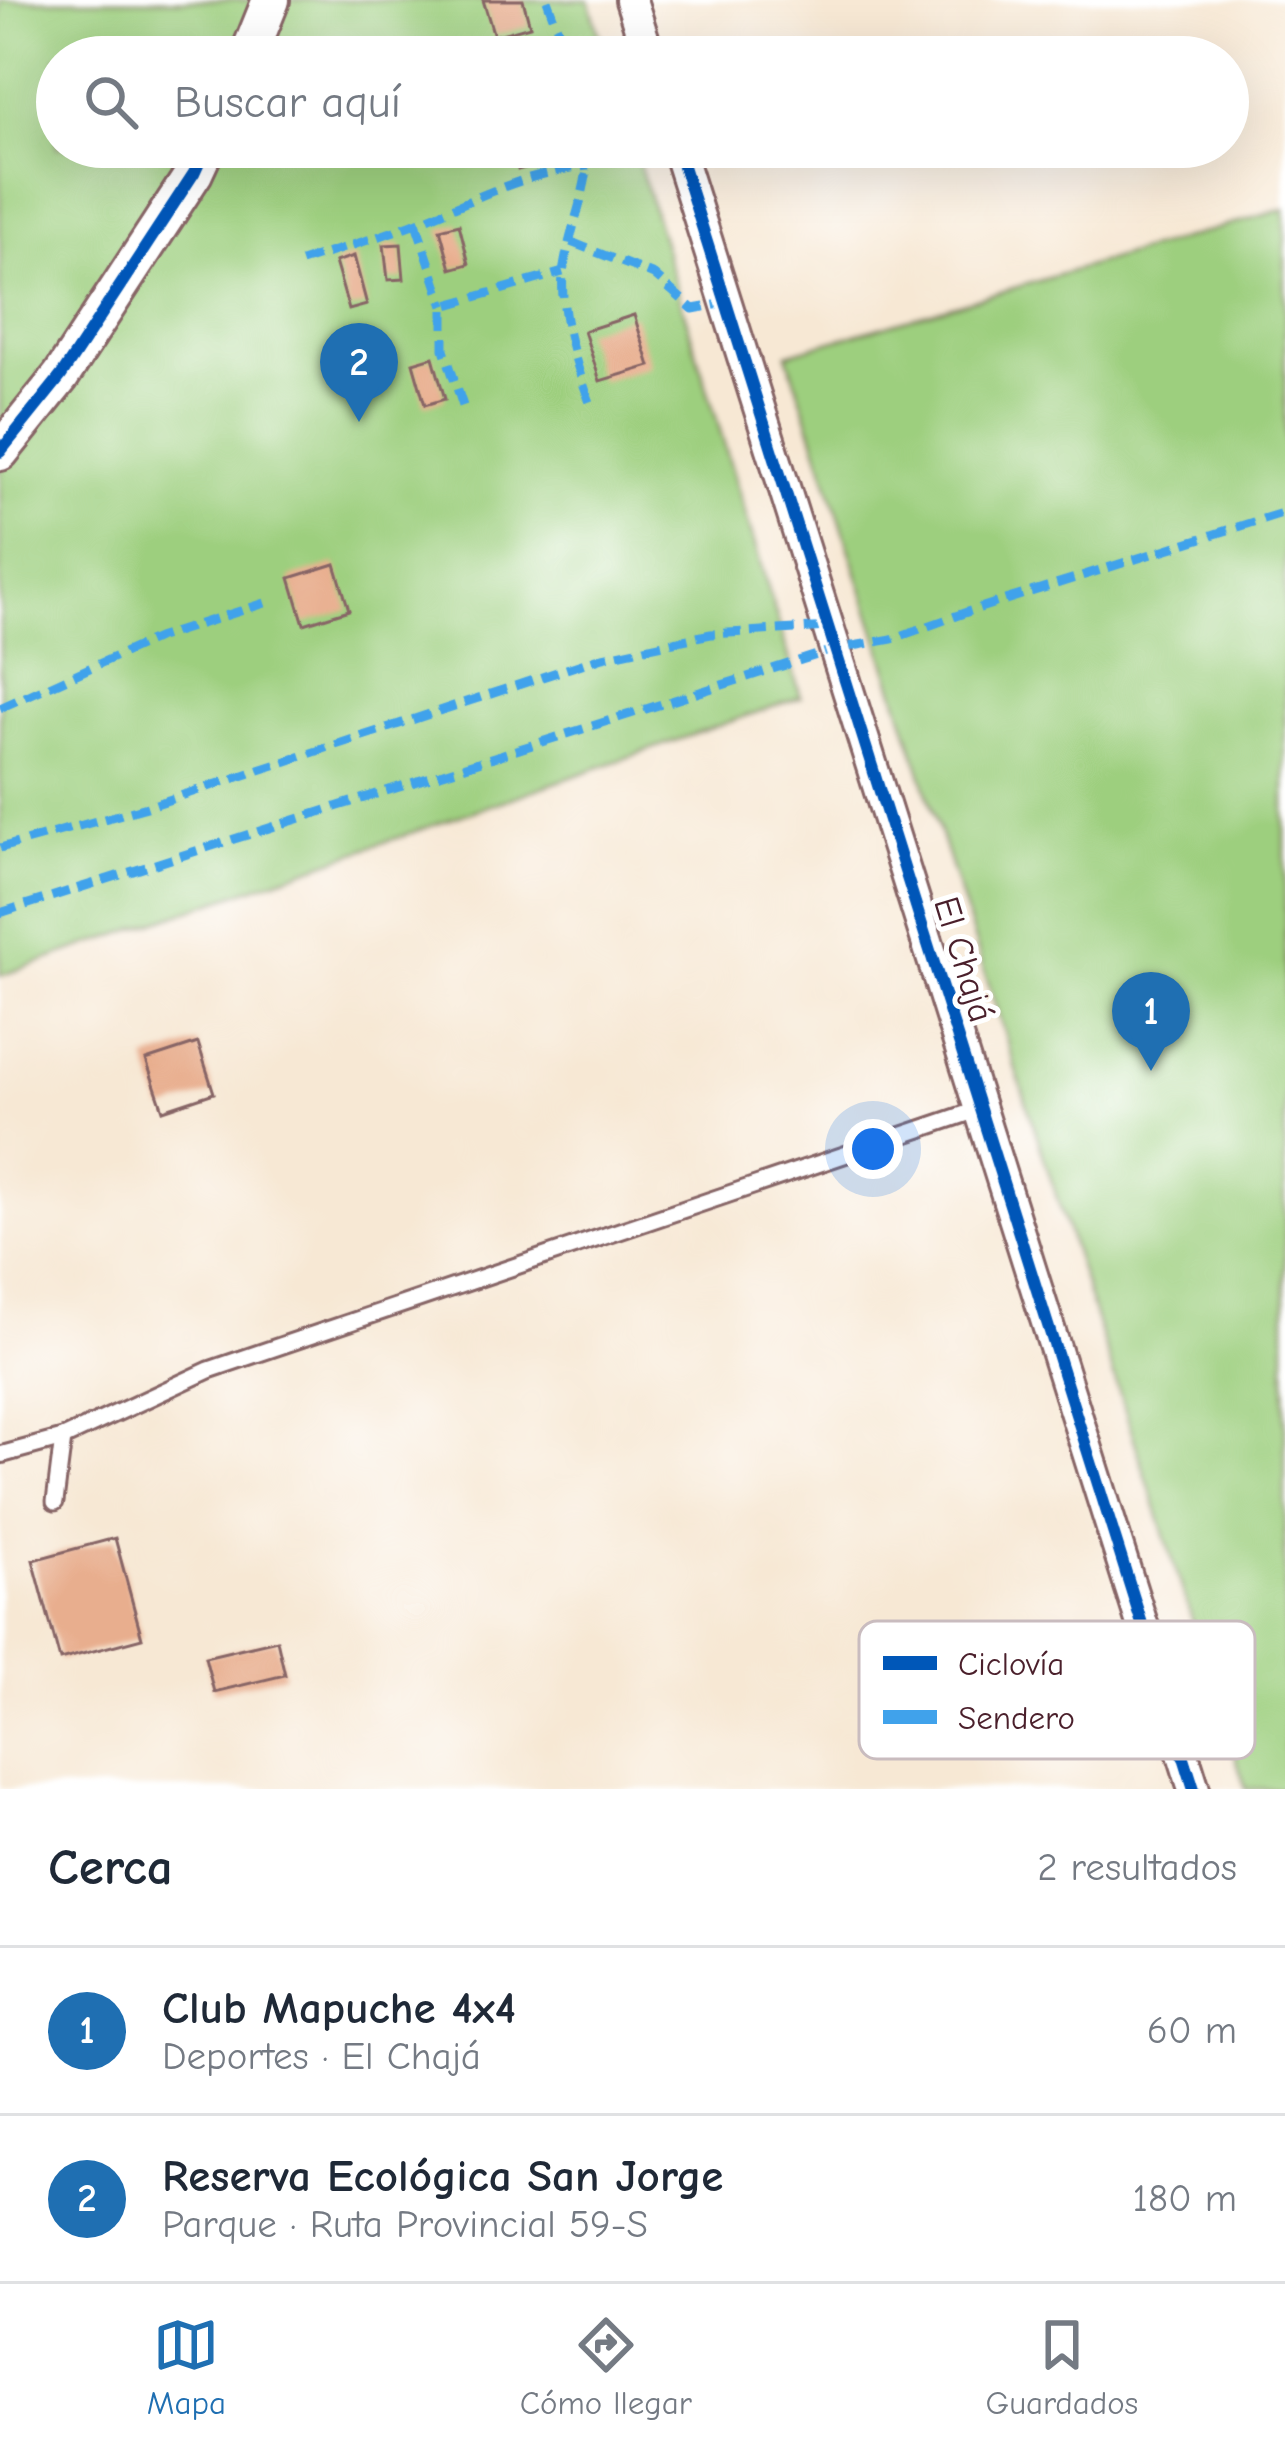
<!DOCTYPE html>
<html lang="es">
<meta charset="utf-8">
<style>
body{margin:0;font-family:"Comic Neue",sans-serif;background:#f6f6f7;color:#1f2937}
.you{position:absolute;left:873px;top:1149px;width:42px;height:42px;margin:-30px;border:9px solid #fff;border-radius:50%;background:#1a73e8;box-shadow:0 0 0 18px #1a73e833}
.badge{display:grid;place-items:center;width:78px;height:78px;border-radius:50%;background:#1f6fb2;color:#fff;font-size:39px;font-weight:700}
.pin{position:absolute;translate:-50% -99px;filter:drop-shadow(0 3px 6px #0008)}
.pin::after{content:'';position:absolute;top:63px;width:42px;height:36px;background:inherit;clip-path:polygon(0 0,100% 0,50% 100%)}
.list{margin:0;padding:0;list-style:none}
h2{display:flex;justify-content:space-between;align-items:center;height:156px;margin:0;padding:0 48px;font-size:51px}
h2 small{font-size:39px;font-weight:400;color:#747a83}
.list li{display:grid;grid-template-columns:78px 1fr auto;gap:36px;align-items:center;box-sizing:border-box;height:168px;padding:0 48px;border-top:3px solid #e0e1e3}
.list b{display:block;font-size:45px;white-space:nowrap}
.list p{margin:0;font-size:39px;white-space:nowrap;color:#747a83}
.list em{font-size:39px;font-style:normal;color:#747a83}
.icon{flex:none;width:66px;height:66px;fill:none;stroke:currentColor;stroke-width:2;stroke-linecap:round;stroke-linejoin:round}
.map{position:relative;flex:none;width:1285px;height:1789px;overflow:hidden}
.search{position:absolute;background:#fff;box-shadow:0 12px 48px #0002;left:36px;right:36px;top:36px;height:132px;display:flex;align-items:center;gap:30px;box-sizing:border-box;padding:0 42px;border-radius:66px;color:#747a83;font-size:45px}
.sheet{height:492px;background:#fff}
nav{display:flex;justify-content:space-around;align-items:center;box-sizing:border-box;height:168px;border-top:3px solid #e0e1e3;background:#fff;font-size:33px;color:#747a83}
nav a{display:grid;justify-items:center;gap:6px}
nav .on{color:#1f6fb2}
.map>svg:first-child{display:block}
</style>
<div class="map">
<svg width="1285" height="1789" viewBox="0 0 1285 1789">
<rect width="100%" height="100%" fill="#fff"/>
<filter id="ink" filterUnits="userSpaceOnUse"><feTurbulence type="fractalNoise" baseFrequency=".00833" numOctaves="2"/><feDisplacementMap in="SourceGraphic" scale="24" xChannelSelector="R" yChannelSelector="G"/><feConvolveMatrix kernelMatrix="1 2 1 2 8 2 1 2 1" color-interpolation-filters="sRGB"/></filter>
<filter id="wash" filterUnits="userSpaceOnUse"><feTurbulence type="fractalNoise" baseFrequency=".004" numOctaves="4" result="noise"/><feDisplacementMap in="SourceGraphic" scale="48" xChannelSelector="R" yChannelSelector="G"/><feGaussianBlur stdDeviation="2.7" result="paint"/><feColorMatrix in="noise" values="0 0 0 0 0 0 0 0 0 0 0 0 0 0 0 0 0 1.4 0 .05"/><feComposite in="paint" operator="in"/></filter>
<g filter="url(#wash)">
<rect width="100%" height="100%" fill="#f7e8d4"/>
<g fill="#9dcf7e" stroke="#747754" stroke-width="3">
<polygon points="0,0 589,0 606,57 57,57 57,147 634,147 801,697 0,976"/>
<polygon points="1285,209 1285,1789 1246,1789 787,354"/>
</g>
<g id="blocks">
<g fill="#e8ae8e">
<polygon points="483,0 523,0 530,26 494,36"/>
<polygon points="512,147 573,147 575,154 518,170"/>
<polygon points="459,224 469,264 451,269 440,229"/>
<polygon points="401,244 404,279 388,280 384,245"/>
<polygon points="354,256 367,305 349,310 335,262"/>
<polygon points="634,315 650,366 600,381 584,331"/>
<polygon points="433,357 445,399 425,405 413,363"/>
<polygon points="335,564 349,610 304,624 290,578"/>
<polygon points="198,1043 214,1093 163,1110 146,1060"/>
<polygon points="115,1538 142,1638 60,1660 33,1560"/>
<polygon points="277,1640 285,1675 214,1692 205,1657"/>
</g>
</g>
</g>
<g filter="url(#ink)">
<use href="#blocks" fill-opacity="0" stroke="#876566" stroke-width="3"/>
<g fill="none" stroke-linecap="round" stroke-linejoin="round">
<g stroke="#876566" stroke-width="21">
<g id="service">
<polyline points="0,1455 63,1438 209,1370 980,1109"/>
<polyline points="55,1502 63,1438"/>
</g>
</g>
<g stroke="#876566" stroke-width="36">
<g id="minor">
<polyline points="631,0 649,57"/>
<polyline points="677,147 1194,1789"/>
</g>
</g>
<g stroke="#876566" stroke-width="42">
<g id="tertiary">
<polyline points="248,57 271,0"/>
<polyline points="0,452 61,376 194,173 206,147"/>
</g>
</g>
<use href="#service" stroke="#fff" stroke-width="15"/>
<use href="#minor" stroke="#fff" stroke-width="30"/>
<use href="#tertiary" stroke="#fff" stroke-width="36"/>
<g stroke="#40a2eb" stroke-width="9" stroke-dasharray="18 9" stroke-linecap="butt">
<polyline points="547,0 568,57"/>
<polyline points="642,57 647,52"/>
<path d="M589 147C588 190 571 225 564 267 557 307 577 368 591 405"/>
<polyline points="416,223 444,306"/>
<polyline points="571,242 654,275 693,309 726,303"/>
<path d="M301 262C340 249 380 237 418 222 474 200 528 171 589 166"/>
<polyline points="463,406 444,349 444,306 563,272"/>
<polyline points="0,708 157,638 265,603"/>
<polyline points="0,848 147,807 603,657 711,634 829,627"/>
<polyline points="0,913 836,649 892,639 967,612 1285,512"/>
</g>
<g stroke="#fff" stroke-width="20">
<g id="cycleway">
<polyline points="677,147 1194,1789"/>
<polyline points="0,452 61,376 194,173 206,147"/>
</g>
</g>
<use href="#cycleway" stroke="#0057b8" stroke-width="12"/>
</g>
</g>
<g text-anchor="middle" stroke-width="10" stroke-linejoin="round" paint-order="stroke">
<g font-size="36" fill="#4a1f2b" stroke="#fff">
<text transform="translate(965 959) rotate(73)" y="13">El Chajá</text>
</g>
</g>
<rect x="859" y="1621" width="396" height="138" rx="18" fill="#fff" stroke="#c9bcbf" stroke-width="3"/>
<rect x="883" y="1656" width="54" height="14" fill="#0057b8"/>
<rect x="883" y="1710" width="54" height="14" fill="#40a2eb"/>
<g font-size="33" fill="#4a1f2b">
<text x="958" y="1675">Ciclovía</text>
<text x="958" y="1729">Sendero</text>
</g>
</svg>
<div class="you"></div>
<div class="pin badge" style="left:1151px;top:1071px">1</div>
<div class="pin badge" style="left:359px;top:422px">2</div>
<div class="search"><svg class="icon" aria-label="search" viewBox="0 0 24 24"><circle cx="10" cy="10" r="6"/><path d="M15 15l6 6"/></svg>Buscar aquí</div>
</div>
<section class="sheet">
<h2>Cerca<small>2 resultados</small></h2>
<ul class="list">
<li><span class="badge">1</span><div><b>Club Mapuche 4x4</b><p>Deportes · El Chajá</p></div><em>60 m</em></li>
<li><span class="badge">2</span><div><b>Reserva Ecológica San Jorge</b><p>Parque · Ruta Provincial 59-S</p></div><em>180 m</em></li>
</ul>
</section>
<nav>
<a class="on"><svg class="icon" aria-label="map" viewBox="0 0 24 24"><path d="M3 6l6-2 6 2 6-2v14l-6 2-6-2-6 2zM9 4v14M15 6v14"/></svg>Mapa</a>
<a><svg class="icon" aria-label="directions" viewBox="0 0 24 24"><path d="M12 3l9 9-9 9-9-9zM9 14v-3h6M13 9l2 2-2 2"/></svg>Cómo llegar</a>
<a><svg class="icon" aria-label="saved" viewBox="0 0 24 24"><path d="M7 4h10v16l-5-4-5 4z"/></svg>Guardados</a>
</nav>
